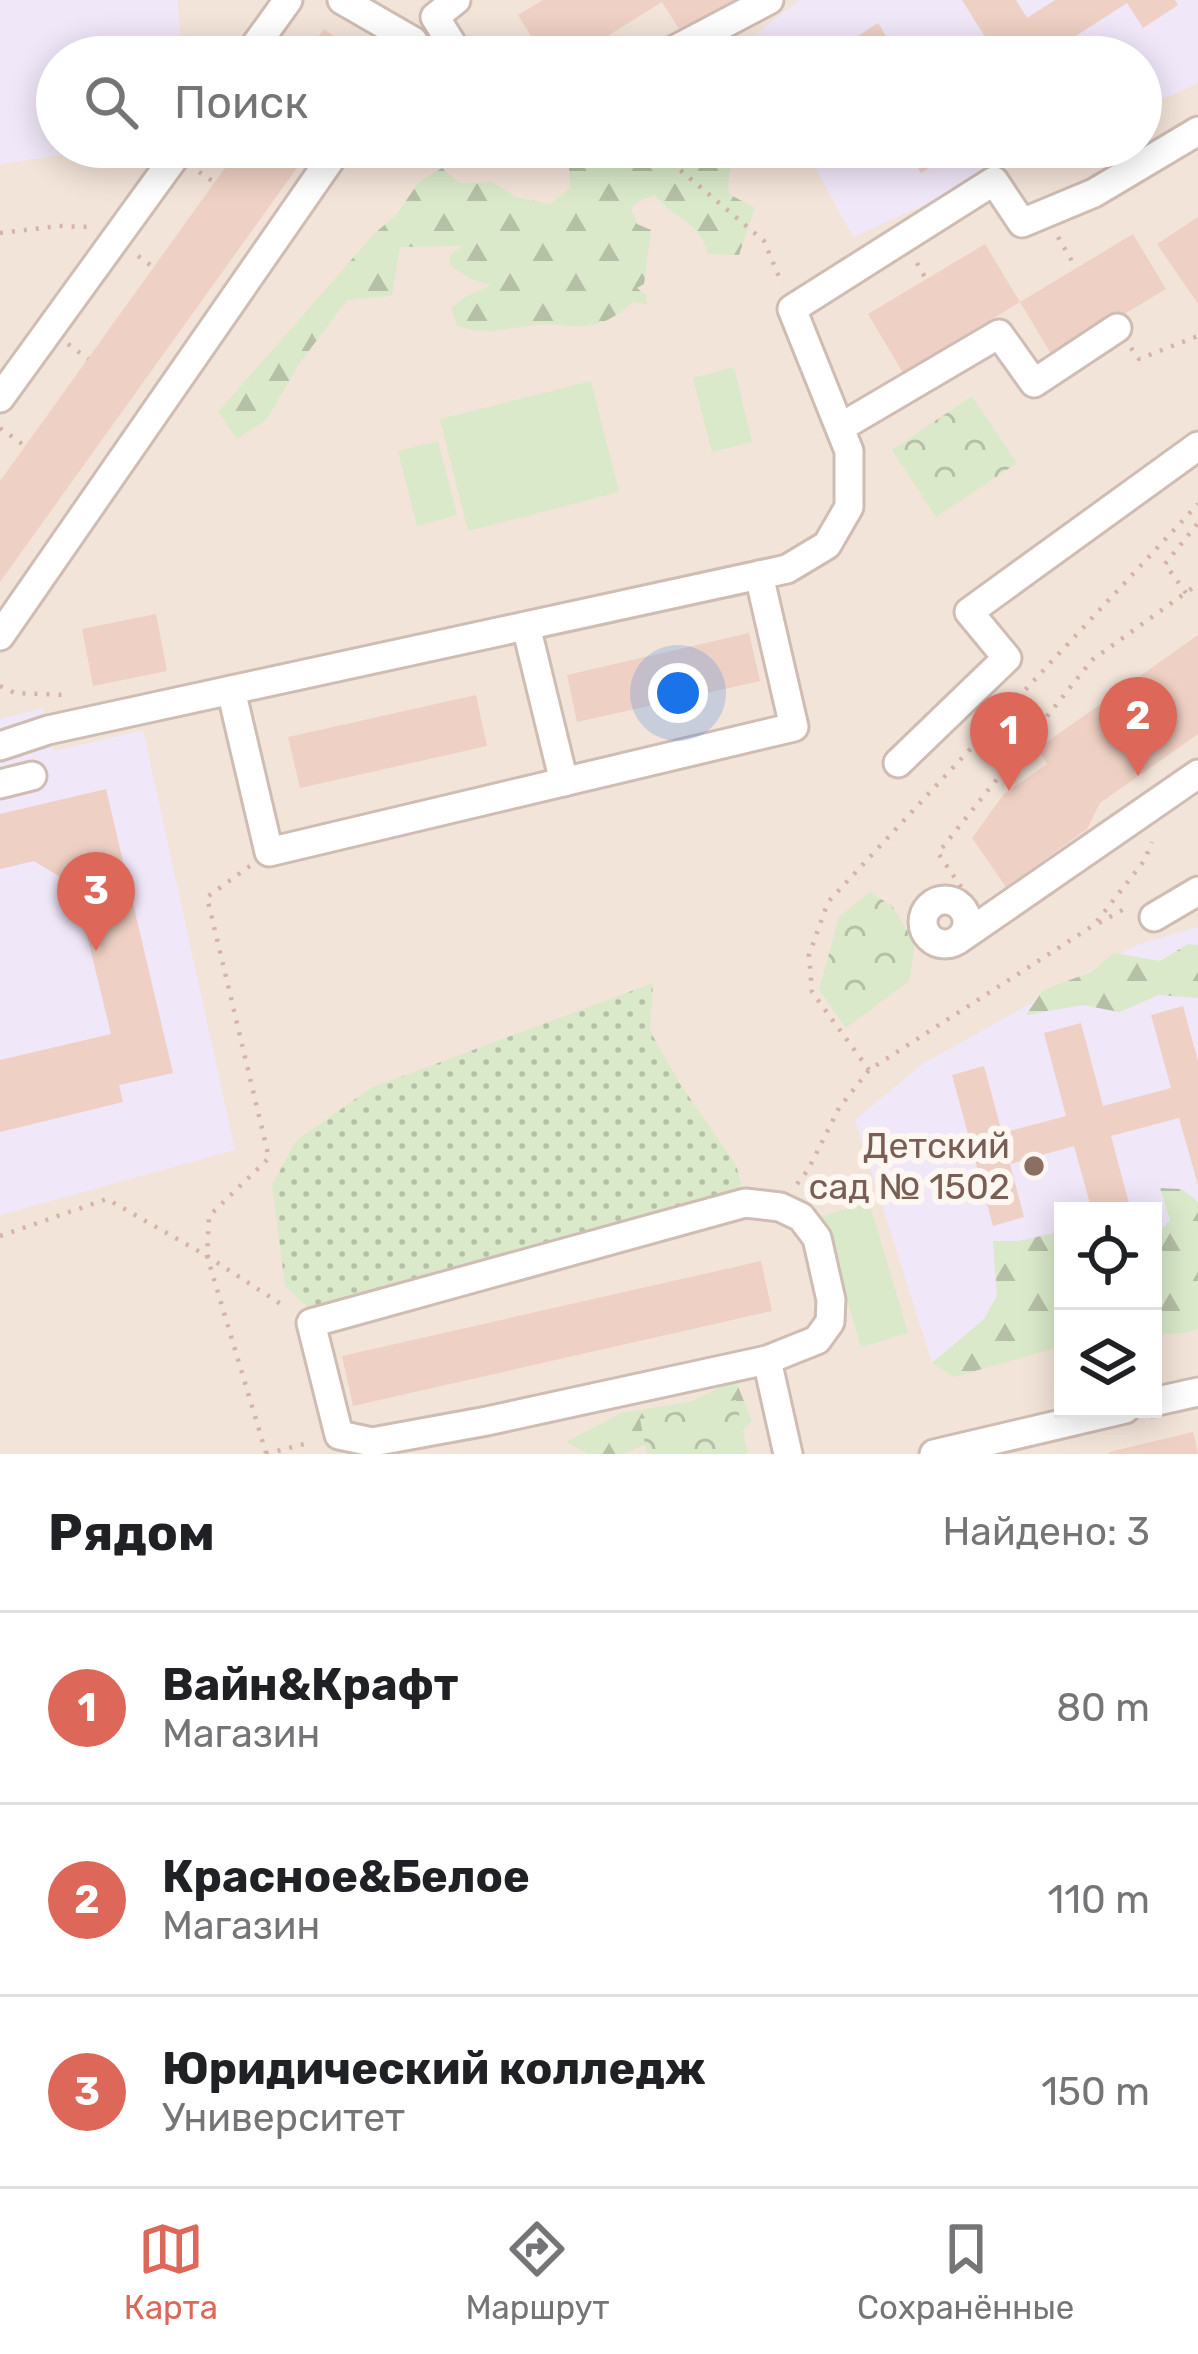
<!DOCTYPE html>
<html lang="ru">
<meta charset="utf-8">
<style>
body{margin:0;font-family:Rubik,sans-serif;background:#f6f6f6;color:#202124}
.controls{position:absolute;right:36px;bottom:36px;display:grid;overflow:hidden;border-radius:0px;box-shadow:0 6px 30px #0003}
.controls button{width:108px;height:108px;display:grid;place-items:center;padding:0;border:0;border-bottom:3px solid #e0e0e0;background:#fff;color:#202124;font:60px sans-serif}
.you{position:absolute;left:678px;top:693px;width:42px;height:42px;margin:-30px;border:9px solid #fff;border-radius:50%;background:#1a73e8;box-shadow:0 0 0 18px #1a73e833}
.badge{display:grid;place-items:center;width:78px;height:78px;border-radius:50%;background:#dd6758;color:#fff;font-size:39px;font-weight:700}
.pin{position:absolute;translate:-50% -99px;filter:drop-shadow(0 3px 6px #0008)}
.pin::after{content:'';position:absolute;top:63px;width:42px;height:36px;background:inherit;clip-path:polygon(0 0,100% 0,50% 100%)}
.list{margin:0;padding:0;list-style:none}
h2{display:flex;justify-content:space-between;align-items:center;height:156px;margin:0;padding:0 48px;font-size:51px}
h2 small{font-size:39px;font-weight:400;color:#757577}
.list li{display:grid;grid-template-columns:78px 1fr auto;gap:36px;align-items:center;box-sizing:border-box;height:192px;padding:0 48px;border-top:3px solid #e0e0e0}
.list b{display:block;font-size:45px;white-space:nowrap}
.list p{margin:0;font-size:39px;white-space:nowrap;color:#757577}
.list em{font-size:39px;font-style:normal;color:#757577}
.icon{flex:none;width:66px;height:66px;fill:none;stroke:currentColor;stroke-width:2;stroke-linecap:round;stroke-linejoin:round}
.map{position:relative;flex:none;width:1198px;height:1454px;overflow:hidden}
.search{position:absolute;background:#fff;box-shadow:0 6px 30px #0003;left:36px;right:36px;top:36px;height:132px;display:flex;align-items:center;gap:30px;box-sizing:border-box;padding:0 42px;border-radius:66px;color:#757577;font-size:45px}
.sheet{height:732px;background:#fff}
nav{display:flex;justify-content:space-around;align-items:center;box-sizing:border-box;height:168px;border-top:3px solid #e0e0e0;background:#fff;font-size:33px;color:#757577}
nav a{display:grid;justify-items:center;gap:6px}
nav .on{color:#dd6758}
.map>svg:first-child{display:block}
</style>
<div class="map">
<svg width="1198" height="1454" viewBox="0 0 1198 1454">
<defs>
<pattern id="grass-dots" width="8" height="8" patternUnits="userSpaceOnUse" patternTransform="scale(3)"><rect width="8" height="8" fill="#d9e9c9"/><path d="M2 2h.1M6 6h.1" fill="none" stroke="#b5c0a6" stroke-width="1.8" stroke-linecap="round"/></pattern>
<pattern id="forest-firs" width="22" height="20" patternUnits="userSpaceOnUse" patternTransform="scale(3)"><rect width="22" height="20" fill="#d9e9c9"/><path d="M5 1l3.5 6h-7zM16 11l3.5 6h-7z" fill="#b5c0a6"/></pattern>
<pattern id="park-crowns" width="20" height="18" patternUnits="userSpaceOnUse" patternTransform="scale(3)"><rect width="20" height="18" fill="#d9e9c9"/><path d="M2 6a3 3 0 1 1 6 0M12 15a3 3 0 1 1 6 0" fill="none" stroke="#b5c0a6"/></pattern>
</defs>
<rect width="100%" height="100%" fill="#fbf3ea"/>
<path fill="#f3e4d9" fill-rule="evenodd" d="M0 0H1198V1454H0ZM57 57H1141V147H57ZM1063 1211H1153V1409H1063Z"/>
<g fill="#f0e7f8">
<polygon points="0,0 177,0 183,57 57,57 57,147 117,147 0,164"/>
<polygon points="799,0 1198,0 1198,83 1141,109 1141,57 754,57 746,42"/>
<polygon points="804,147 1054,147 853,237"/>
<polygon points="43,708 54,751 143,730 235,1150 0,1215 0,719"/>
<polygon points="1198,927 1198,1291 1153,1304 1153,1211 1063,1211 1063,1328 932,1363 855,1120 922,1064 1136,945"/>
</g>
<polygon fill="url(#grass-dots)" points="653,983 650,1031 680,1084 736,1165 744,1195 313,1312 285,1286 272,1185 296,1141 371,1088"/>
<g fill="url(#forest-firs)">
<path d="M554 147H740C731 162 727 176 729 194L755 208 739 255 708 254C699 219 675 221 655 195L637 202 631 209 637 224 651 230 644 284 637 288 646 295 647 304 633 302C621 312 608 323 591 325 573 329 552 322 533 325 500 329 491 336 457 326L451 308 465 297 491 285 471 279 451 266 449 256 462 246 400 247 392 296 347 300 299 364 266 420 237 439 218 412 374 234 396 215 419 182 442 168 459 183 492 182 516 197 550 204 570 188 569 164Z"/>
<polygon points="1188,944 1198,945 1198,998 1159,995 1119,1012 1083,1005 1026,1015 1043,990 1091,972 1114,953 1160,961"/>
<polygon points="1160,1188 1182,1189 1198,1202 1198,1329 1179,1334 1153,1333 1153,1239 1170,1220"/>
<polygon points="1055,1233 1063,1239 1063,1346 954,1377 932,1363 984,1319 997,1296 993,1241 1018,1241"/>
<polygon points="735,1379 752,1421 735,1438 666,1436 622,1454 588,1454 566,1442 621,1413 693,1401"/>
</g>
<g fill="url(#park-crowns)">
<polygon points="972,396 1017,463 936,517 892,450"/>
<polygon points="870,892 892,906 915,943 909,981 846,1028 819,990 839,917"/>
<polygon points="736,1400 748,1454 647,1454 640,1419"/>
</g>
<g fill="#d9e9c9">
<polygon points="734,367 752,442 712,452 693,378"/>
<polygon points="591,381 619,492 468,531 440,419"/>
<polygon points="438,441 457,515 417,526 398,451"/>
<polygon points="869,1202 908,1333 861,1347 822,1216"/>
</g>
<g fill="#efd0c4">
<polygon points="543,0 733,0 681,32 662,2 574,57 544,57 518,15"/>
<polygon points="962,0 1016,0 1027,18 1055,0 1175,0 1178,5 1143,28 1127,3 1043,57 961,57 987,40"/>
<polygon points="878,23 899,57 848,57 841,47"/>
<polygon points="324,29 363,57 304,57"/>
<polygon points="240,147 312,147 0,582 0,481"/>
<polygon points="905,147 962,147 921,173"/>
<polygon points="1198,217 1198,304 1157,244"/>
<polygon points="1133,234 1166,289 1053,357 1020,302"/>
<polygon points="985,244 1020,302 903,373 868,314"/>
<polygon points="156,614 167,671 93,686 82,629"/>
<polygon points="749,633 760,681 577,722 567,675"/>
<polygon points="1198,635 1198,734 1100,803 1087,829 1006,887 972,838 1004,794 1047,764 1037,749"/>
<polygon points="476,695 487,746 300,788 288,737"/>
<polygon points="106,789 173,1073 119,1085 123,1102 0,1132 0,1060 111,1034 75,886 34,861 0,869 0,814"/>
<polygon points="1183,1006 1198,1061 1198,1185 1179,1118 1111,1136 1131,1211 1092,1211 1074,1146 1010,1164 1024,1217 993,1226 952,1075 984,1066 1002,1133 1066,1116 1044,1033 1081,1023 1103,1106 1171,1088 1151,1015"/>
<polygon points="761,1261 772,1311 353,1406 342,1356"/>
<polygon points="1193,1432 1198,1454 1109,1454 1109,1452"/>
</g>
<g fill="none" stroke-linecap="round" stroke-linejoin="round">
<g stroke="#cfbcb3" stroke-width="33">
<g id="minor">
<polyline points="342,0 413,41"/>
<polyline points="456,0 435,17 460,57"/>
<polyline points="247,57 288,0"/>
<polyline points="661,57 769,0"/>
<polyline points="0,398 182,147"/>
<polyline points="841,427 999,334 1034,383 1117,328"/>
<polyline points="526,626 564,782"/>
<polyline points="0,636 339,147"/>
<polyline points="231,690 269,852 794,727 759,575"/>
<polyline points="0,746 48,730 787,569 827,545 849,507 849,451 792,309 994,181 1022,223 1094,193 1198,131"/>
<polyline points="898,763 1007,658 969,612 1198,446"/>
<polyline points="0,784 32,776"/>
<circle cx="945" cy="922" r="22"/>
<polyline points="1154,917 1198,891"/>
<polyline points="958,940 1198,774"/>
<polygon points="745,1203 780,1207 801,1217 817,1238 831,1300 830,1322 817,1340 767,1360 487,1421 372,1442 339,1435 311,1323"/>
<polyline points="767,1360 788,1454"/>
<polyline points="1153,1402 1198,1392"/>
<polyline points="934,1454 1125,1409"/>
</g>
</g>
<g stroke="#d5b3a6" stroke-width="4.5" stroke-dasharray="3 9" stroke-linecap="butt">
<polyline points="653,147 764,241 782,284"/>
<polyline points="199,172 214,182"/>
<polyline points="0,233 59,226 90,227"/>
<polyline points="1058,237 1076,268"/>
<polyline points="138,256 153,267"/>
<polyline points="917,263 926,279"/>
<polyline points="68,344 88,359"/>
<polyline points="1131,348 1139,359 1198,336"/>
<polyline points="0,428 25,446"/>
<polyline points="1186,593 1165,564 1198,523"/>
<polyline points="0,686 15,693 67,695"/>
<polyline points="250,866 207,897 269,1158 209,1216 207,1256 266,1453 263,1454"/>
<polyline points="968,897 938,853 1092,660 1198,584"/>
<polyline points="1099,923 1126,908"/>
<polyline points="869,1070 812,992 809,955 828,902 1198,504"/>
<polyline points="797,1184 808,1170 839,1108 869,1070 1094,925 1144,861 1152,842"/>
<polyline points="0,1236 107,1199 207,1256 287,1308"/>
<polyline points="266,1454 312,1442"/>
</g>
<use href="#minor" stroke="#fff" stroke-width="27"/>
</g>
<circle fill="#8d6e63" stroke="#fef7f1" stroke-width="4.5" cx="1034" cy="1166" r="12"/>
<g text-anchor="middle" stroke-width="12" stroke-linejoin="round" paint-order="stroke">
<g font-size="36" fill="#785e54" stroke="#fef7f1" text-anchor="end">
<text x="1010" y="1158">Детский<tspan x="1010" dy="41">сад № 1502</tspan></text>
</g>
</g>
</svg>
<div class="controls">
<button><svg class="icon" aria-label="locate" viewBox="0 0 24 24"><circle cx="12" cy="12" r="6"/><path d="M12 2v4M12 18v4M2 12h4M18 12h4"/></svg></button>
<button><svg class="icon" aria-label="layers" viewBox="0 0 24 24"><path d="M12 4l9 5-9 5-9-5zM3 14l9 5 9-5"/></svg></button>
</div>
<div class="you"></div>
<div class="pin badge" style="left:1009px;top:791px">1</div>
<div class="pin badge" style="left:1138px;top:776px">2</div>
<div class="pin badge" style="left:96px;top:951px">3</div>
<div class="search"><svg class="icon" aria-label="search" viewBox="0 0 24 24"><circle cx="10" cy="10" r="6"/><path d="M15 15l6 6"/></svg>Поиск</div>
</div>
<section class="sheet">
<h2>Рядом<small>Найдено: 3</small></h2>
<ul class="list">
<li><span class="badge">1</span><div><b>Вайн&amp;Крафт</b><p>Магазин</p></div><em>80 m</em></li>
<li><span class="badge">2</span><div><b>Красное&amp;Белое</b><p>Магазин</p></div><em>110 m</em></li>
<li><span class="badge">3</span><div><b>Юридический колледж</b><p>Университет</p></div><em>150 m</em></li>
</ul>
</section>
<nav>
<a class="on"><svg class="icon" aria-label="map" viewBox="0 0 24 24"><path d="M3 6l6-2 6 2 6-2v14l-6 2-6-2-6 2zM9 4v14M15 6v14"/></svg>Карта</a>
<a><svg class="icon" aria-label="directions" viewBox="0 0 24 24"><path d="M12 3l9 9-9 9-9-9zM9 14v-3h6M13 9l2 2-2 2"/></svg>Маршрут</a>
<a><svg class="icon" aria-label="saved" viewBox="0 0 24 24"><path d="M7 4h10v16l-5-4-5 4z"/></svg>Сохранённые</a>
</nav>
